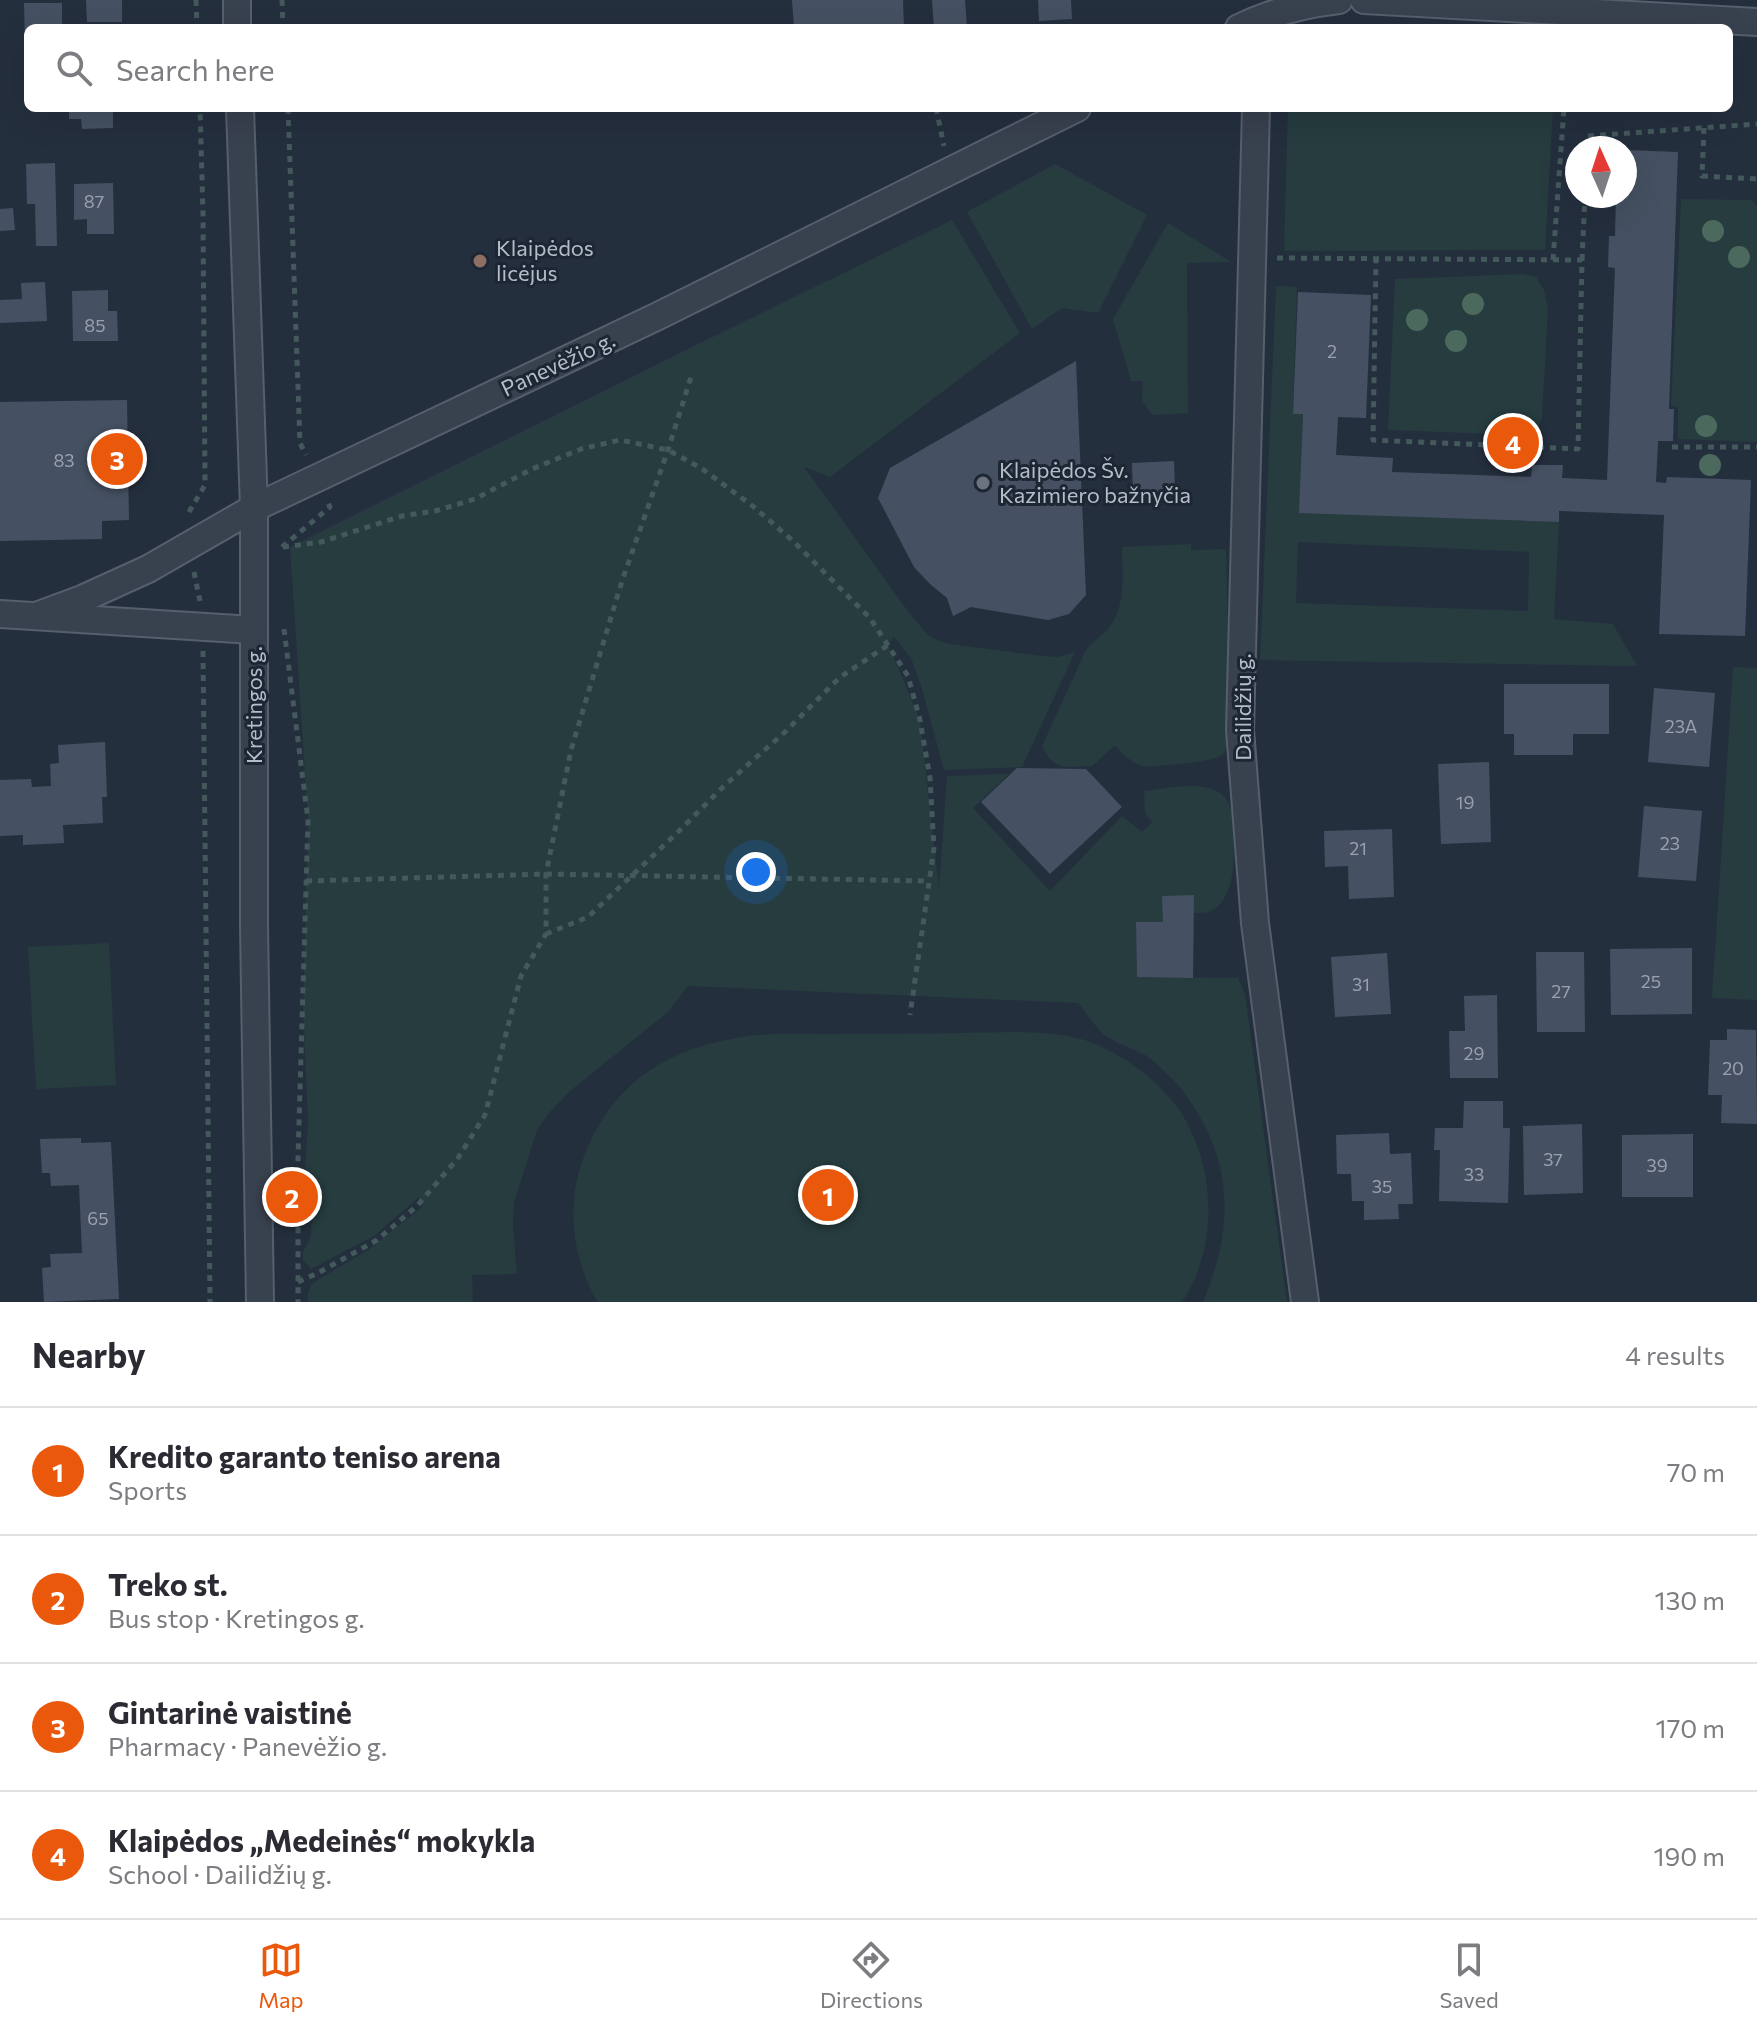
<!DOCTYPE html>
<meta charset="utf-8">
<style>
body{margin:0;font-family:Commissioner,sans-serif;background:#f2f2f3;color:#2b2b33}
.compass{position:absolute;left:1565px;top:136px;width:72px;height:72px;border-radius:50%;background:#fff;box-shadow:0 8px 32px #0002;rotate:357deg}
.you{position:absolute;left:756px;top:872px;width:28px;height:28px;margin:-20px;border:6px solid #fff;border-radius:50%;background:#1a73e8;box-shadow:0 0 0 12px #1a73e833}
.badge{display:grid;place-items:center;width:52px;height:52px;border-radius:50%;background:#ea580c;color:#fff;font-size:26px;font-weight:700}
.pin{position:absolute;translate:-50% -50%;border:4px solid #fff;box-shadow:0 2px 8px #0006}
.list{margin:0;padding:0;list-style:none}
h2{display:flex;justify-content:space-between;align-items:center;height:104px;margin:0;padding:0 32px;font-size:34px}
h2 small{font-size:26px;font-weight:400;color:#7c7c81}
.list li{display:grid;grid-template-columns:52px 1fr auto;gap:24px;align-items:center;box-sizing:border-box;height:128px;padding:0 32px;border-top:2px solid #e1e1e2}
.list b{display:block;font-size:30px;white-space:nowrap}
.list p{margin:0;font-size:26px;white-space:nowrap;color:#7c7c81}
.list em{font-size:26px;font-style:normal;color:#7c7c81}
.icon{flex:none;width:44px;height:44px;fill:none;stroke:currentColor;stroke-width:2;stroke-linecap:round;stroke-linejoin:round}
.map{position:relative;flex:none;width:1757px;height:1302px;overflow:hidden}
.search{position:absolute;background:#fff;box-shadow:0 8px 32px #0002;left:24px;right:24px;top:24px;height:88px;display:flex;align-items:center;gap:20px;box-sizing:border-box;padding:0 28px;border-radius:12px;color:#7c7c81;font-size:30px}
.sheet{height:616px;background:#fff}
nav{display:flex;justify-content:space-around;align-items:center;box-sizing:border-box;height:112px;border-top:2px solid #e1e1e2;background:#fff;font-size:22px;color:#7c7c81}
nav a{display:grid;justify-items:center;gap:4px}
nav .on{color:#ea580c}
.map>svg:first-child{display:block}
</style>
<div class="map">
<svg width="1757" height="1302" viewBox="0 0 1757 1302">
<rect width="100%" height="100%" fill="#242f3e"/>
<g fill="#263c3f" fill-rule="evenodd">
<polygon points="1288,108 1553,108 1545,250 1284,251"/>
<polygon points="1055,164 1147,215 1098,313 1062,308 1032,329 967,212"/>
<polygon points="1681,199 1752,200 1757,206 1757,442 1678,439 1678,407 1671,405"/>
<path d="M952 220 1020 333 830 477 804 467 910 614 929 636 944 643 1041 656 1057 657 1075 652 1022 767 944 770 922 689 911 658 894 637 888 644 920 720 939 889 947 776 1009 774 973 808 1050 891 1122 816 1142 832 1152 822 1145 813 1144 791C1173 788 1222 774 1232 811 1233 839 1241 892 1213 910 1208 913 1201 913 1194 913V895L1163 922H1136L1137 977 1238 978 1245 994 1287 1302H1203C1229 1239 1235 1180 1201 1119 1192 1103 1182 1087 1168 1075 1161 1068 1153 1060 1145 1055 1132 1048 1117 1044 1106 1036 1095 1028 1087 1013 1078 1003L688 986 668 1012 569 1092 550 1112 537 1130 514 1203 513 1225 517 1274 472 1275 473 1302H308V1294L311 1285 319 1279 368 1250 422 1207 419 1197 374 1236 311 1269 303 1260V1252L311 1237 312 1206 304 1189 308 1121 303 1008 308 820 290 547 692 347Z"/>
<polygon points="1168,223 1231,262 1187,263 1188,413 1152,415 1142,400 1143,381 1131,381 1113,319"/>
<polygon points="1523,274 1536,277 1544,290 1548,308 1542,418 1537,429 1524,435 1388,430 1395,279"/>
<path d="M1276 286 1297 287 1293 413 1303 414 1300 512 1559 522 1554 619 1613 624 1637 666 1260 660ZM1298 542 1529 552 1528 611 1296 603Z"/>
<path d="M1191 544V550L1226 549 1230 728C1229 736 1229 747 1223 754 1213 763 1161 765 1145 767 1132 763 1123 755 1115 745L1092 766C1066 766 1055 773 1042 746L1085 652C1091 642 1101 637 1108 629 1127 606 1122 575 1122 547Z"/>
<polygon points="1733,667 1757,668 1757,1000 1712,998"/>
<polygon points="109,943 116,1085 36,1089 28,947"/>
<path d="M1017 1032C1043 1033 1070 1033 1095 1044 1128 1058 1159 1081 1180 1111 1216 1166 1219 1247 1182 1302H598C573 1262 566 1207 582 1162 611 1082 667 1047 750 1036 782 1032 816 1035 847 1034 904 1034 960 1033 1017 1032Z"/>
</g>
<g fill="#455162">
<polygon points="86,0 122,0 122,22 87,22"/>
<polygon points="792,0 903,0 904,28 794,28"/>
<polygon points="932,0 965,0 967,28 934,28"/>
<polygon points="1038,0 1071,0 1072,19 1039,21"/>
<polygon points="24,3 62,3 62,28 28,28 28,43 25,43"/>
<polygon points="69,108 113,108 113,128 82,129 81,119 69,119"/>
<polygon points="1625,150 1678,152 1669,409 1674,409 1673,441 1658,441 1656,482 1666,483 1667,477 1751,480 1745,636 1659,634 1664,515 1559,511 1559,522 1299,513 1303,414 1293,414 1298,292 1371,295 1366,418 1338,417 1336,455 1393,458 1392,472 1531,477 1532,465 1563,465 1562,478 1607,480 1615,268 1608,267 1609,236 1615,236 1616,196 1625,196"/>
<polygon points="55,163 57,246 36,246 35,204 27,204 26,164"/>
<polygon points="113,183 114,234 87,234 87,219 74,220 74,184"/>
<polygon points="13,208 15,230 0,231 0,209"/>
<polygon points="45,282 47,321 0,323 0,300 22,299 21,283"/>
<polygon points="108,290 108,311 117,311 118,341 73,341 72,291"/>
<polygon points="1076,361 1086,595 1069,614 1048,620 971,607 953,616 947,598 930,584 914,567 878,498 890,468"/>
<polygon points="127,400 129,520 102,521 102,539 0,541 0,402"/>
<polygon points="1174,461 1175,493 1133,494 1132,463"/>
<polygon points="1504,684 1609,684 1609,734 1573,734 1573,755 1514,755 1514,734 1504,734"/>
<polygon points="1654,688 1715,693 1709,767 1648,762"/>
<polygon points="105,742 107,797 102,797 103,823 63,825 64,843 23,845 23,835 0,836 0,780 31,779 32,787 51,786 50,764 59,763 58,745"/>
<polygon points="1489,762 1491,842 1441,844 1438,764"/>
<polygon points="1017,768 1086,769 1122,807 1050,874 981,802"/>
<polygon points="1644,806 1702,811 1696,881 1638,877"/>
<polygon points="1392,829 1394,897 1349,899 1348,866 1325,867 1324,831"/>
<polygon points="1194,895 1193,978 1137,977 1136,922 1163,922 1162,896"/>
<polygon points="1692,948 1692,1014 1611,1015 1610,949"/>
<polygon points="1536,952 1584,952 1585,1032 1537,1032"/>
<polygon points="1387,953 1391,1014 1335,1017 1331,957"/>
<polygon points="1497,995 1498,1078 1450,1078 1449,1031 1465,1031 1464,996"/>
<polygon points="1727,1029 1756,1030 1757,1124 1721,1123 1722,1095 1708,1095 1710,1040 1727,1040"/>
<polygon points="1464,1101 1503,1101 1503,1128 1510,1128 1508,1203 1439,1201 1440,1150 1434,1150 1435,1128 1463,1128"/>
<polygon points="1582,1124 1583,1193 1524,1195 1523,1126"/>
<polygon points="1389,1133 1390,1154 1411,1153 1413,1204 1398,1204 1399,1219 1364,1220 1364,1201 1352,1201 1351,1174 1337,1174 1336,1135"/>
<polygon points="1693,1134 1693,1197 1622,1197 1622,1135"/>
<polygon points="81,1138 81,1143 111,1142 119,1299 44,1302 42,1268 51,1267 50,1254 82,1253 79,1185 51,1186 50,1173 42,1173 40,1139"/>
</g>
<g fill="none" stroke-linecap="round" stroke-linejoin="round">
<g stroke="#565f6c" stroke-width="30">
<g id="minor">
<polyline points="237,0 237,28"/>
<polyline points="1364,0 1757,22"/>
<path d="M1239 28C1271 12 1304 4 1339 0"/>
<polyline points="240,108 254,508 254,926 260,1302"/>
<polyline points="1256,108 1240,730 1255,923 1305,1302"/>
<polyline points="0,614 253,630"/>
<polyline points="36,616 82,599 148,569 254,508 656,317 1077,108"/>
</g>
</g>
<g stroke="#44595c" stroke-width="5" stroke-dasharray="6 6" stroke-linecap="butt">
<polyline points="196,0 197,28"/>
<polyline points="282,0 283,28"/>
<polyline points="288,108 300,443 306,455"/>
<polyline points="936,108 944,146"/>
<polyline points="1704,128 1702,176 1757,179"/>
<polyline points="1588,148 1588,136 1757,124"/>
<polyline points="1277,258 1582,260 1578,449 1373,440 1376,259"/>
<polyline points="1553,260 1564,108"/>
<polyline points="1582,260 1585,196"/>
<polyline points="1672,447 1757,447"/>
<polyline points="189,512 205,485 203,214 200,108"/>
<polyline points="282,547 330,507 327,500"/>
<polyline points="283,547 321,542 402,516 435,511 475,499 532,469 581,449 620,440 668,450 701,468 754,507 793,541 870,618 908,676 920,720 930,778 934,848 910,1015"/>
<polyline points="194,572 200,601"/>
<polyline points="284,629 308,820 298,1157 298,1302"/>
<polyline points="203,651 210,1302"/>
<polyline points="306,881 546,874 929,881"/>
<polyline points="546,934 588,917 679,831 725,785 786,731 839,678 888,645"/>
<polyline points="298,1282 318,1273 377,1240 417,1206 458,1158 485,1115 521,976 546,934 546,874 571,750 622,581 668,450 691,377"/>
</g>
<use href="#minor" stroke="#38414e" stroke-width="26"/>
</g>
<g fill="#4b6a5d">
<circle cx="1713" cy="231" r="11"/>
<circle cx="1739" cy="257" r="11"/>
<circle cx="1473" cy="304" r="11"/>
<circle cx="1417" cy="320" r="11"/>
<circle cx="1456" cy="341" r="11"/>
<circle cx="1706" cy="426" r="11"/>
<circle cx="1710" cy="465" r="11"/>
</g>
<circle fill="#8d6e63" stroke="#1d2633" stroke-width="3" cx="480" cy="261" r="8"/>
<circle fill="#6b7280" stroke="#1d2633" stroke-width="3" cx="983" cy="483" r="8"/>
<g text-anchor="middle" stroke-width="6" stroke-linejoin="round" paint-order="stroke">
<g font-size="18" fill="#98a1af">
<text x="94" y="208">87</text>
<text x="95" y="332">85</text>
<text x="1332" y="358">2</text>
<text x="64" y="467">83</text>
<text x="1681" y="733">23A</text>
<text x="1465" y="809">19</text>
<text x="1670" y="850">23</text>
<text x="1358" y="855">21</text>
<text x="1651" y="988">25</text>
<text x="1361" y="991">31</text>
<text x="1561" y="998">27</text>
<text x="1474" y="1060">29</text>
<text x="1733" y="1075">20</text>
<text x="1553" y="1166">37</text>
<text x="1657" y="1172">39</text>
<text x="1474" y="1181">33</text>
<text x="1382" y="1193">35</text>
<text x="98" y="1225">65</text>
</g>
<g font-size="22" fill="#b4bcc9" stroke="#1d2633" text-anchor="start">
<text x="496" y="256">Klaipėdos<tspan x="496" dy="25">licėjus</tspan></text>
<text x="999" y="478">Klaipėdos Šv.<tspan x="999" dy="25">Kazimiero bažnyčia</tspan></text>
</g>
<g font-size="22" fill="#b4bcc9" stroke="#1d2633">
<text transform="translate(558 364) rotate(-25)" y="8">Panevėžio g.</text>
<text transform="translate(254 705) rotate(-90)" y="8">Kretingos g.</text>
<text transform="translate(1243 707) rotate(-90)" y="8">Dailidžių g.</text>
</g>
</g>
</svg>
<svg class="compass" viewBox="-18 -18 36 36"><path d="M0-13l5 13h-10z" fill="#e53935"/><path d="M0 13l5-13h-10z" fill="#7c7c81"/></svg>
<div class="you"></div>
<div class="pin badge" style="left:828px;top:1195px">1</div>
<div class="pin badge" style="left:292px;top:1197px">2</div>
<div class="pin badge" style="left:117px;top:459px">3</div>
<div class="pin badge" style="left:1513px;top:443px">4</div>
<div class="search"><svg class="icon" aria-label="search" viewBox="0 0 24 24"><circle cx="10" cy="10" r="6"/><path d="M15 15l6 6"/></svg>Search here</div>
</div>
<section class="sheet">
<h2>Nearby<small>4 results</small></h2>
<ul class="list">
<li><span class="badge">1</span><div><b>Kredito garanto teniso arena</b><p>Sports</p></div><em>70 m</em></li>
<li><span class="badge">2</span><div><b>Treko st.</b><p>Bus stop · Kretingos g.</p></div><em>130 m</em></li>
<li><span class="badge">3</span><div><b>Gintarinė vaistinė</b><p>Pharmacy · Panevėžio g.</p></div><em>170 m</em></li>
<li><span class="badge">4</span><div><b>Klaipėdos „Medeinės“ mokykla</b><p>School · Dailidžių g.</p></div><em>190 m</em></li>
</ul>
</section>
<nav>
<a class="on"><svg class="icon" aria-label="map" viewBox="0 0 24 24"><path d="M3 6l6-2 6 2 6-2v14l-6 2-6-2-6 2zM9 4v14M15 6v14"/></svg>Map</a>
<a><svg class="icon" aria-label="directions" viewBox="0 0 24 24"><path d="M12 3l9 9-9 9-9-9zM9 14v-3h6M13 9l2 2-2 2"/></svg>Directions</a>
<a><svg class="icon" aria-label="saved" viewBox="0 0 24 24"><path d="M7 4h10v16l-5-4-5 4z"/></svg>Saved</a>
</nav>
